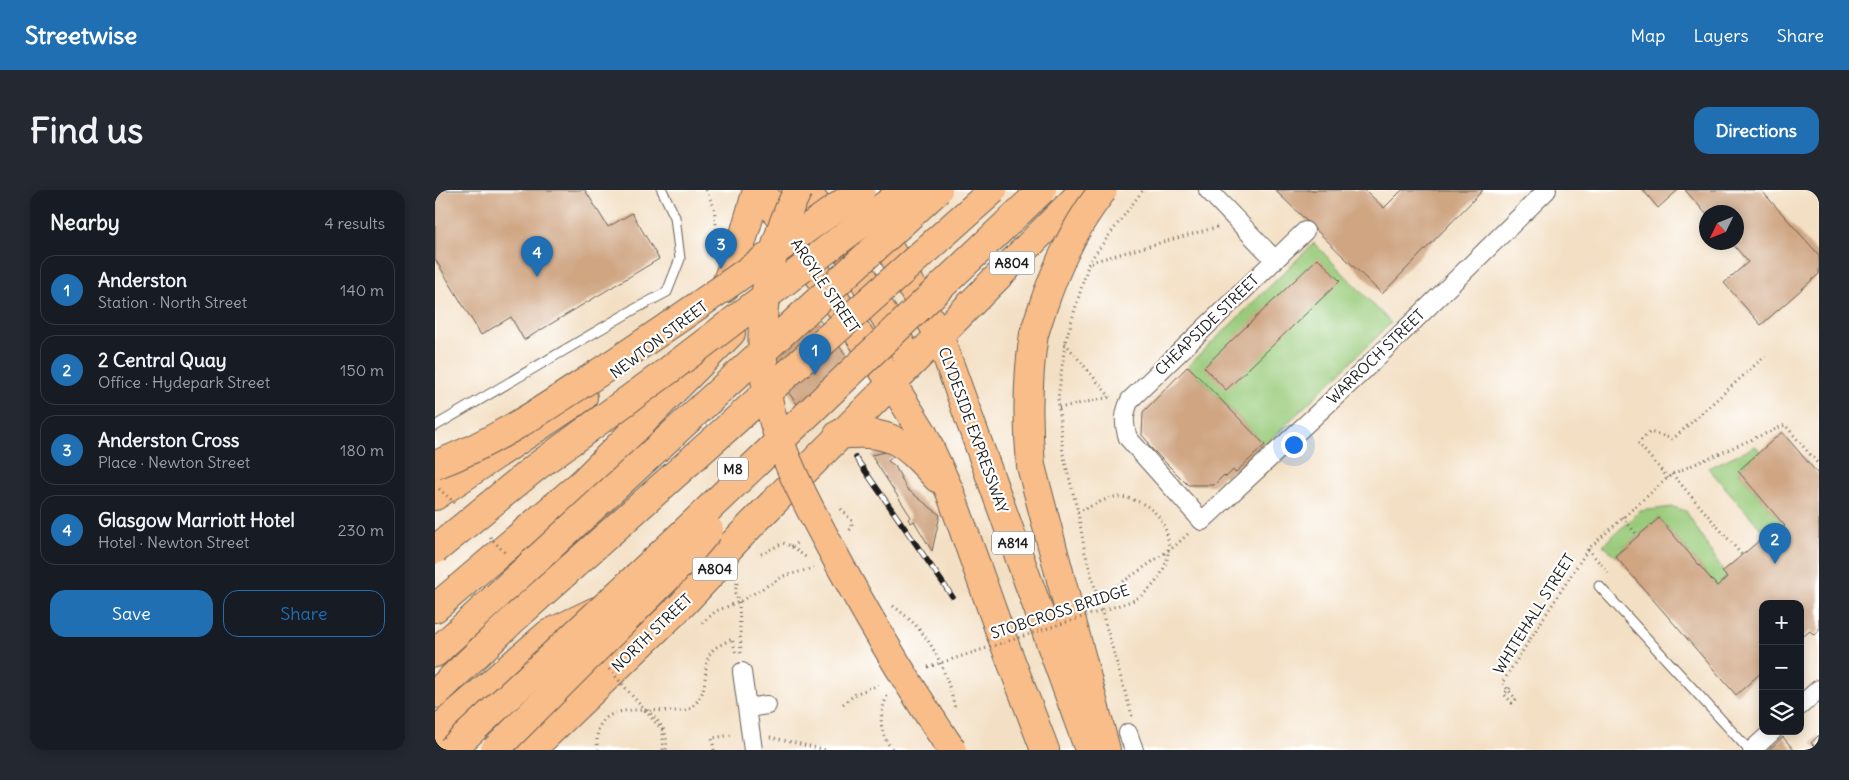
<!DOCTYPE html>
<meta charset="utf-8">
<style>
body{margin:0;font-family:Delius,sans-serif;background:#242831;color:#f1f3f6}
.controls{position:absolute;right:15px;bottom:15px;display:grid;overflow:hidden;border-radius:10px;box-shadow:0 2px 12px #0003}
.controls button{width:45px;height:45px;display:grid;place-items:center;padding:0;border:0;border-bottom:1px solid #363941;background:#171b24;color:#f1f3f6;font:25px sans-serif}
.compass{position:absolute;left:1264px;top:15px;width:45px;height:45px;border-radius:50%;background:#171b24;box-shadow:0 2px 12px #0003;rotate:227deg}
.you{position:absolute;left:858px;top:254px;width:18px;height:18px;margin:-12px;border:4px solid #fff;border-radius:50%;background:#1a73e8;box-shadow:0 0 0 8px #1a73e833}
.badge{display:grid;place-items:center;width:32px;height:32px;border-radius:50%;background:#1f6fb2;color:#fff;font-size:16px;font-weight:700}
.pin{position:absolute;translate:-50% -41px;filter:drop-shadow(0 1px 2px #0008)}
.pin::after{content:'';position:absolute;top:26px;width:18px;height:15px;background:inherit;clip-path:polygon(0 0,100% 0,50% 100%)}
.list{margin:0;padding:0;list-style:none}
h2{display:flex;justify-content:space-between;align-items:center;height:65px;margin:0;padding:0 20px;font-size:21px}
h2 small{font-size:16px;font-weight:400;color:#9ea1a6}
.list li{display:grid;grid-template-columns:32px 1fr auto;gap:15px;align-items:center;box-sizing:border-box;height:70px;margin:0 10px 10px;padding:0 10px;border:1px solid #363941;border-radius:15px}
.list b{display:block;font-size:19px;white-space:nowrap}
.list p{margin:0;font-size:16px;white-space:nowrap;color:#9ea1a6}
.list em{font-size:16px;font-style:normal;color:#9ea1a6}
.actions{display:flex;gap:10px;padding:15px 20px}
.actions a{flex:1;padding:11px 0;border:1px solid #1f6fb2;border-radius:15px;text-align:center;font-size:18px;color:#1f6fb2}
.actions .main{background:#1f6fb2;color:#fff}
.icon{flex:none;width:28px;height:28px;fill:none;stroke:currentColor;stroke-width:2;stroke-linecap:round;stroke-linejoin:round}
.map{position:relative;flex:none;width:1384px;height:560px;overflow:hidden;border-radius:15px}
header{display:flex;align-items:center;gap:30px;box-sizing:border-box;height:70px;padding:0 25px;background:#1f6fb2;color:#fff}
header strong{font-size:24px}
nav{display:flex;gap:28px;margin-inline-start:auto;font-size:18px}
.intro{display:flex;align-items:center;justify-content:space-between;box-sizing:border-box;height:120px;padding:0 30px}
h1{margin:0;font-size:35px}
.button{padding:12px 22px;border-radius:15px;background:#1f6fb2;color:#fff;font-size:18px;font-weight:700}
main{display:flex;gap:30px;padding:0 30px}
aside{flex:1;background:#171b24;border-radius:15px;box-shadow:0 2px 12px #0003}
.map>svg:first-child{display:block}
</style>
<header>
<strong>Streetwise</strong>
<nav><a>Map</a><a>Layers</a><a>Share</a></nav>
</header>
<div class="intro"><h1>Find us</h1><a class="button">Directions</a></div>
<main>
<aside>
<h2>Nearby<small>4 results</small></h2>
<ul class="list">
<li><span class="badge">1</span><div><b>Anderston</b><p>Station · North Street</p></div><em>140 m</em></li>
<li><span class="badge">2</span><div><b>2 Central Quay</b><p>Office · Hydepark Street</p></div><em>150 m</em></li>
<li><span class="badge">3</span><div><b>Anderston Cross</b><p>Place · Newton Street</p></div><em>180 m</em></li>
<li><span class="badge">4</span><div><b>Glasgow Marriott Hotel</b><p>Hotel · Newton Street</p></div><em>230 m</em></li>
</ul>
<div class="actions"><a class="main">Save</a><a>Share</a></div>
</aside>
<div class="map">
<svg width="1384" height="560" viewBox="0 0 1384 560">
<rect width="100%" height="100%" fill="#fff"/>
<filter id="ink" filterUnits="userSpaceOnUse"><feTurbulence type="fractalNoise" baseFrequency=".02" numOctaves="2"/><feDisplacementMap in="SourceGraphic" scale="10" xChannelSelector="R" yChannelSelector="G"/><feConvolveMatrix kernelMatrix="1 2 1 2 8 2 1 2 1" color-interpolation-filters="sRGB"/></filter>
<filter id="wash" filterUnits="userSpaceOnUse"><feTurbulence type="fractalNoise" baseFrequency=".0096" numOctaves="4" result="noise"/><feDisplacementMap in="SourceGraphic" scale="20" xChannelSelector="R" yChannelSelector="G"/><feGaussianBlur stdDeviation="1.12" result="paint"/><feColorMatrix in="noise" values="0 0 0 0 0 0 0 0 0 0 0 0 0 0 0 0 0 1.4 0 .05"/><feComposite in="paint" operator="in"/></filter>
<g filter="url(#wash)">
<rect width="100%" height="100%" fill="#f3dfc3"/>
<g fill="#99cb7a" stroke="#5a744b">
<polygon points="879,53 956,133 830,255 753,176"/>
<polygon points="1321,256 1325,261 1303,281 1350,336 1335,349 1273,278"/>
<polygon points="1238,317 1251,321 1292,387 1282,396 1224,328 1180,366 1168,355 1205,321"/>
</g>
<g id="blocks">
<g fill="#cfa582">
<polygon points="0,0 150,0 173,37 197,23 224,69 89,150 76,127 46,145 0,69"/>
<polygon points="840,0 930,0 949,18 967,0 1048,0 947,104"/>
<polygon points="1208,0 1243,0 1223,18"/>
<polygon points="1250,0 1326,0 1384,65 1384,84 1326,135 1289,93 1313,72 1296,52 1302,52 1302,22 1272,22 1272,25"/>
<polygon points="883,68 905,91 791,200 769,177"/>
<polygon points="369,110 427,186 373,228 314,151"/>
<polygon points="753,176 830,255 800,283 798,280 791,287 789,285 779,295 753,295 713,255 714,253 707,245 708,222"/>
<polygon points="1347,242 1384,285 1384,441 1379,445 1375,441 1365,449 1365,414 1328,414 1328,481 1301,505 1180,366 1224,328 1282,396 1292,387 1287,382 1331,345 1335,349 1350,336 1303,281"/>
<polygon points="466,259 453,271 460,276 472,299 505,325 497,361 479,331 476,333 473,329 476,327 436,265"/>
<polygon points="1384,545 1384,560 1383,560 1376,553"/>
<polygon points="1348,547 1359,560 1334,560"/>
</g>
</g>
</g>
<g filter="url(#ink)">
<use href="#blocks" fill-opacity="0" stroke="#676056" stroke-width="1"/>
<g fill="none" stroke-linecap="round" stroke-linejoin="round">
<g stroke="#676056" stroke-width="11">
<g id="lane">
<polyline points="0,236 198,120 232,102 245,69 240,27 227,0"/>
<polyline points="1164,396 1314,560"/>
</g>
</g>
<g stroke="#676056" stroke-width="20">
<g id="street">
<polyline points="773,0 840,70"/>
<path d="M870 41 695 210C689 223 688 233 693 248L767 331 927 182 1112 0"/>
<polyline points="307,482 318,560"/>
<polyline points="1365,516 1384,499"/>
<polyline points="313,518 332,515"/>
<polyline points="693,543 699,560"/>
<polyline points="1317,560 1338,541"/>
</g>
</g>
<g stroke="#676056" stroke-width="30">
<g id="primary">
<polyline points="326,0 456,192 488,243 515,302 566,445 610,560"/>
<polyline points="371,0 401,42 476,172"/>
<polyline points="438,30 504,145 654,560"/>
<polyline points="289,99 308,48 322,0"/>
<path d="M403 245C456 239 468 251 502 288"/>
<polyline points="0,306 148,207"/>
<polyline points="96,560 247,415 278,382 293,359 316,335 649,0"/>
</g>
</g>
<g stroke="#676056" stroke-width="30">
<g id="highway">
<path d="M599 144C592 189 592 231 596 276L671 560"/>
<polyline points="229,389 293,359"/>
<polyline points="0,418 147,293 296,143"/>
<polyline points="0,463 77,392"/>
<polyline points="0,504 82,426"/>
<polyline points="0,542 113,444 161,421"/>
</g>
</g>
<g stroke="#676056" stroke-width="3" stroke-dasharray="1 4" stroke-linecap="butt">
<polyline points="271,0 279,17 282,43"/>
<polyline points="656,72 782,37"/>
<polyline points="630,153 675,207"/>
<polyline points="624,218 675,207"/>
<polyline points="1237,284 1307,365"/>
<polyline points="1233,288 1203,253 1215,242 1238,249 1330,166"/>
<polyline points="406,319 417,331 417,337 414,341"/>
<polyline points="643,322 651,318"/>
<polyline points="1187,327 1203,346"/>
<polyline points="356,356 364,352"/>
<polyline points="326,364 348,353 356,356 372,368"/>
<polyline points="1173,383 1153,359 1237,284 1350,235 1384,275"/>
<polyline points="302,393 300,403 304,412 306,463"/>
<polyline points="663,409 740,356 754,343"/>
<path d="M458 416C496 443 509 474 520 518"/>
<polyline points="267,433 281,421 304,412 349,386 379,378"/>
<polyline points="1075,498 1069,504 1077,513 1081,509 1067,493 1153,359"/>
<polyline points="408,514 422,503 447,494"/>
<path d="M212 520C225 532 234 542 231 560"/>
<polyline points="697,526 650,363 643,322 628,264 623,209 630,153 654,72 708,0"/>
<polyline points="335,547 391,560"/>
<path d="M163 560C153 502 223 526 253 520 281 500 262 475 279 459 284 455 291 452 297 449L301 464"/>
<polyline points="279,560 277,548 297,545"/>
</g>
<use href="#lane" stroke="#fff" stroke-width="9"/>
<use href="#street" stroke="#fff" stroke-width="18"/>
<use href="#primary" stroke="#f8bd89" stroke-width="28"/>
<use href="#highway" stroke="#f8bd89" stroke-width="28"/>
<g stroke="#1c1c1c" stroke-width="5.5">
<polyline id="rail" points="421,268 517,406"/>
</g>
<use href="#rail" stroke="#fff" stroke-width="4" stroke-dasharray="11" stroke-linecap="butt"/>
<g stroke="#676056" stroke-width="30" stroke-linecap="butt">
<g id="highway-bridge">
<path d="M363 0C325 75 316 165 343 246 359 292 384 336 407 379 441 441 477 501 517 560"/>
<path d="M599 144C615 92 634 43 668 0"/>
<path d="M0 275C62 252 116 214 171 178 258 121 342 60 426 0"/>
<polyline points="0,360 101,277 234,180 470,0"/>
<polyline points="77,392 503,0"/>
<polyline points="82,426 558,0"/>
<polyline points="16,560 242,349 607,0"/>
<polyline points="60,560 239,381 274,340"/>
</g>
</g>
<g stroke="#676056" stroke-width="3" stroke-dasharray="1 4" stroke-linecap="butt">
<polyline points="4,299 20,313"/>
<polyline points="55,347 71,364"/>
<path d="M493 477 697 411C749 385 746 313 684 307 674 306 660 315 651 318"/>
<polyline points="174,479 228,541 228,560"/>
<path d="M452 506C444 526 443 543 458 560"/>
</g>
<use href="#highway-bridge" stroke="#f8bd89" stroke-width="28"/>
</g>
</g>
<g text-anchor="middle" stroke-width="4.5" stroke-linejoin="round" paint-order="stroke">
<g fill="#fff" stroke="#606060" stroke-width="1">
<rect x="554.5" y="61.5" width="45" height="23" rx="4"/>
<rect x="283" y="267.5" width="30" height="23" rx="4"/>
<rect x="557" y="341.5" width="42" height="23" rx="4"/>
<rect x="257.5" y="367.5" width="45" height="23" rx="4"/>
</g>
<g font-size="14" font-weight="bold" fill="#1c1c1c">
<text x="577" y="78">A804</text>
<text x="298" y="284">M8</text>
<text x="578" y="358">A814</text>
<text x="280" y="384">A804</text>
</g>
<g font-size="15" fill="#1c1c1c" stroke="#fff">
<text transform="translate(390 96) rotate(56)" y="5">ARGYLE STREET</text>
<text transform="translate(772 135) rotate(-44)" y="5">CHEAPSIDE STREET</text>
<text transform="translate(224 150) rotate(-37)" y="5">NEWTON STREET</text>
<text transform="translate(941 167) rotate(-44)" y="5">WARROCH STREET</text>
<text transform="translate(538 240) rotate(70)" y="5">CLYDESIDE EXPRESSWAY</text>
<text transform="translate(625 422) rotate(-18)" y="5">STOBCROSS BRIDGE</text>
<text transform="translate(1099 424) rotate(-58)" y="5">WHITEHALL STREET</text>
<text transform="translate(217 443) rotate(-44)" y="5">NORTH STREET</text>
</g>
</g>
</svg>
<div class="controls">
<button>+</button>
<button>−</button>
<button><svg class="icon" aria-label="layers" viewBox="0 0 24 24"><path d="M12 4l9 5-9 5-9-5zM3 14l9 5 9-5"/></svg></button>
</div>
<svg class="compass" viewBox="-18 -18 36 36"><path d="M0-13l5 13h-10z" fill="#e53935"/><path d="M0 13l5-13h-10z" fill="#9ea1a6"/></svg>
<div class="you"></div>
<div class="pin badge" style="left:380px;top:185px">1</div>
<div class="pin badge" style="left:1340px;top:374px">2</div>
<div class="pin badge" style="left:286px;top:79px">3</div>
<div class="pin badge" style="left:102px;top:87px">4</div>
</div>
</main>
